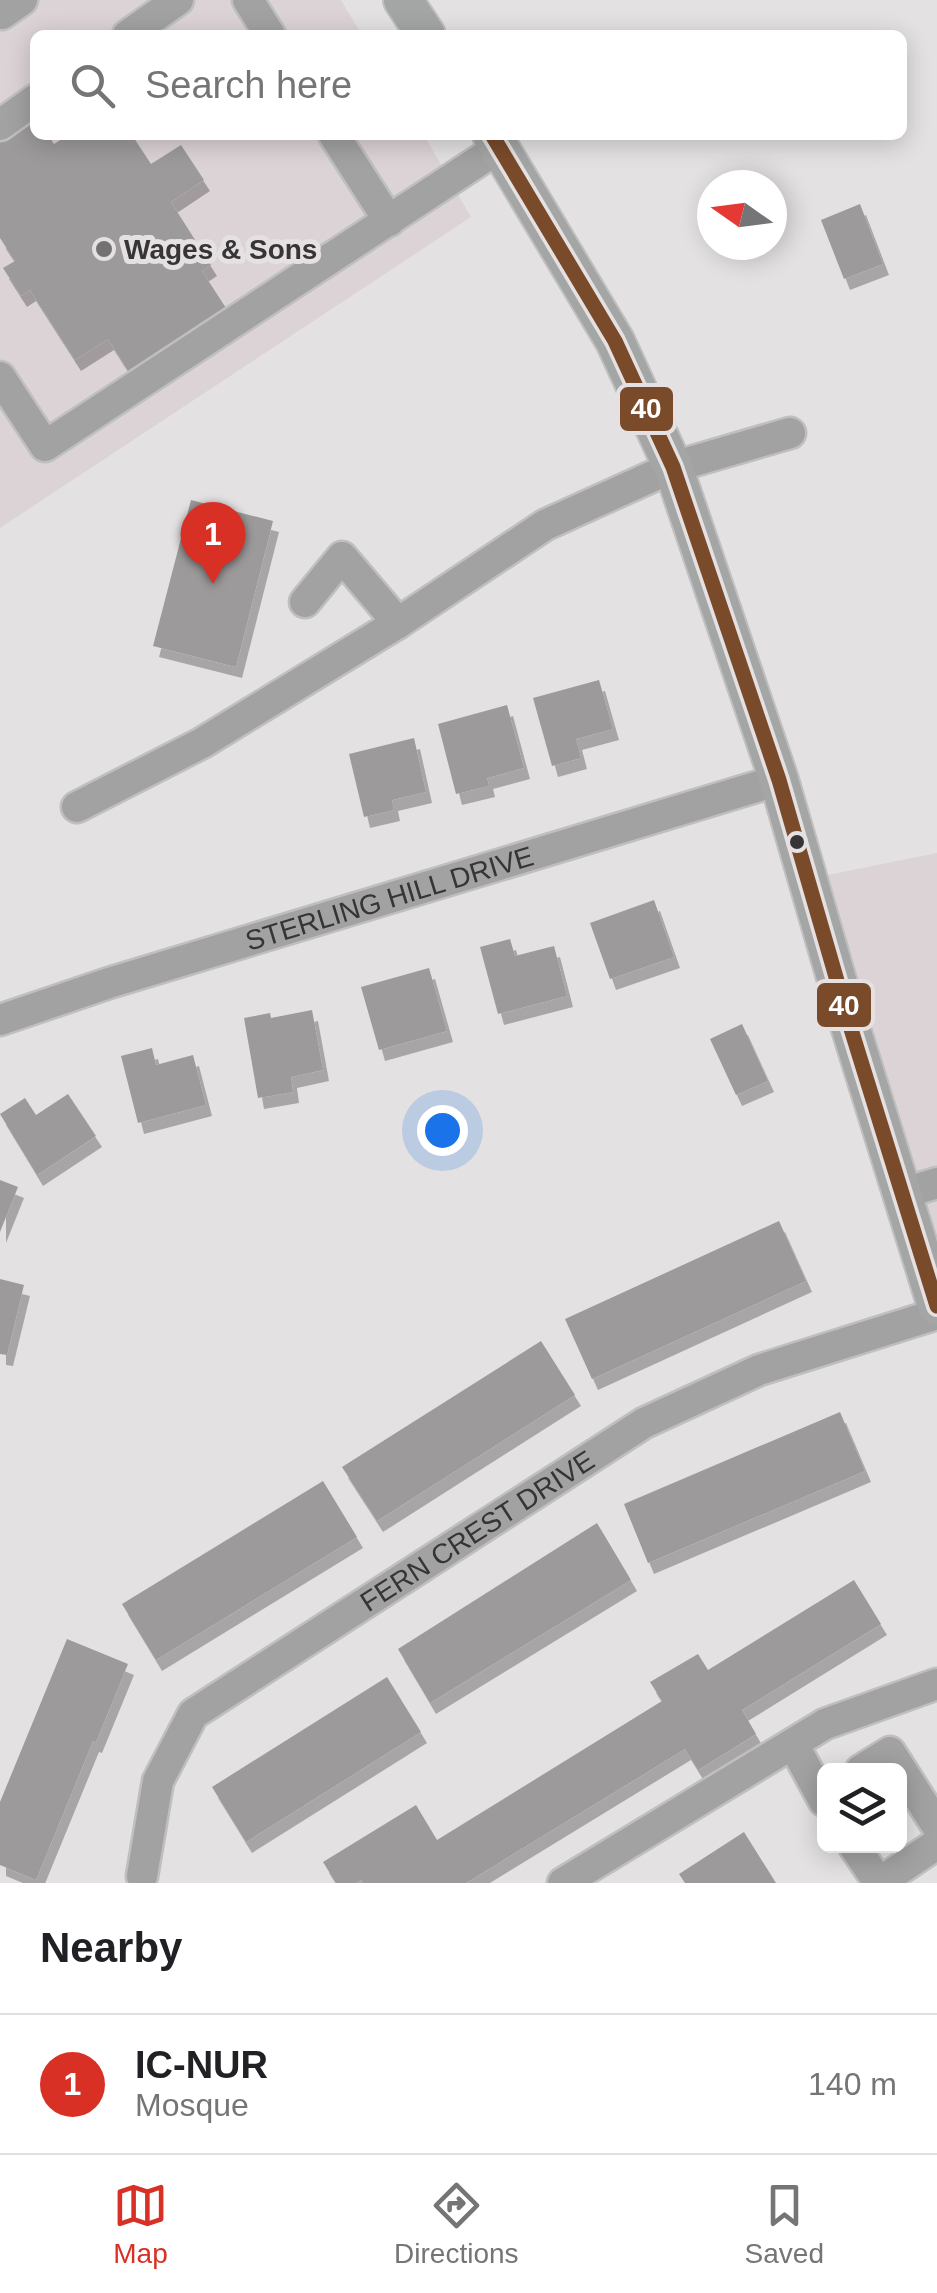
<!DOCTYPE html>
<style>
body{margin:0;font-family:Arial,sans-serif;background:#f2f2f2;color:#202124}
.controls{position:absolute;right:30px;bottom:30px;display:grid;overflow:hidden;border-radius:15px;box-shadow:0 5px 25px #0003}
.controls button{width:90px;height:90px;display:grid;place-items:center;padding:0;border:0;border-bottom:2px solid #e0e0e0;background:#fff;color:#202124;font:50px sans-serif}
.compass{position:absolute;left:697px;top:170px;width:90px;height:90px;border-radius:50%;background:#fff;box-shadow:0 5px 25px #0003;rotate:284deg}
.you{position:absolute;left:442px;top:1130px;width:35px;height:35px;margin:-25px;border:8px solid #fff;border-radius:50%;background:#1a73e8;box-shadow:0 0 0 15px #1a73e833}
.badge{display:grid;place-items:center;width:65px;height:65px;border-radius:50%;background:#d93025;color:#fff;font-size:32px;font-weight:700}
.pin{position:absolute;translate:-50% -82px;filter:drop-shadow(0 2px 5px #0008)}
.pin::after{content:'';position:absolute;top:52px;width:35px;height:30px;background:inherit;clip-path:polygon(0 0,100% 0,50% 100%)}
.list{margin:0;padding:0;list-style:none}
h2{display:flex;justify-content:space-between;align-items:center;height:130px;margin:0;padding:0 40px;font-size:42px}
h2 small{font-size:32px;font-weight:400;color:#757577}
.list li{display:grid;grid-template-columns:65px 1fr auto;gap:30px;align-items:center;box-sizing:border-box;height:140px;padding:0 40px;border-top:2px solid #e0e0e0}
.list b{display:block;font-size:38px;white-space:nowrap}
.list p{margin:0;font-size:32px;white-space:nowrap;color:#757577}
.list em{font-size:32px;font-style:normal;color:#757577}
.icon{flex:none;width:55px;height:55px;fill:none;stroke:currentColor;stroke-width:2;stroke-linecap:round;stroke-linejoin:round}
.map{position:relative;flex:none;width:937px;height:1883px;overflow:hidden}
.search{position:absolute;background:#fff;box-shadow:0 5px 25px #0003;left:30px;right:30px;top:30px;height:110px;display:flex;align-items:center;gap:25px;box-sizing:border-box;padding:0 35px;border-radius:15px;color:#757577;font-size:38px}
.sheet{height:270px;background:#fff}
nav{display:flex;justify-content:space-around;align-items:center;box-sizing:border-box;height:140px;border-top:2px solid #e0e0e0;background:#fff;font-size:28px;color:#757577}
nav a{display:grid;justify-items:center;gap:5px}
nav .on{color:#d93025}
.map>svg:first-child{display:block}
</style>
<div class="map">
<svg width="937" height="1883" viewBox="0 0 937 1883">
<defs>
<filter id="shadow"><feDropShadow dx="6" dy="11" stdDeviation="0" flood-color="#0004"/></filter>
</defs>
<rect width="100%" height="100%" fill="#e4e1e2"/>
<g fill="#dcd3d7">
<polygon points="0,0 341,0 362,35 35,35 35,135 424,135 471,217 0,528"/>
<polygon points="937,853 937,1319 803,880"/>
</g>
<g fill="#9c9a9a" filter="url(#shadow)">
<polygon points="35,117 35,135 48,135 54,144 68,135 132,135 151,164 181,145 204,180 171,202 211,265 202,271 226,308 129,372 108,339 75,360 30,290 21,296 3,268 15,261 0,238 0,139"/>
<polygon points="860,204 883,264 844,279 821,220"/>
<polygon points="191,500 273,521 236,667 153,646"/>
<polygon points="599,680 613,729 576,739 581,758 552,766 533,698"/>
<polygon points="507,705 524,768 487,778 489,786 456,794 438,724"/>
<polygon points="414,738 426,792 392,800 394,810 364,817 349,754"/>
<polygon points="654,900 674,957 610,979 590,923"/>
<polygon points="510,939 515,956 554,946 567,996 498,1014 480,947"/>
<polygon points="429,968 447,1031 379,1050 361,987"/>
<polygon points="312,1010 323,1070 291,1077 293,1092 258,1098 244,1018 270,1013 271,1018"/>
<polygon points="742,1024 768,1081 736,1095 710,1039"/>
<polygon points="152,1048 156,1065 193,1055 206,1105 138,1123 121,1056"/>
<polygon points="68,1094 96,1136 37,1175 0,1114 25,1098 36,1115"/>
<polygon points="0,1180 18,1187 0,1232"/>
<polygon points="779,1221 806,1281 592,1379 565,1319"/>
<polygon points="0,1279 24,1285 7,1355 0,1354"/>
<polygon points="541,1341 575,1395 377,1521 342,1467"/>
<polygon points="840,1412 865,1471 648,1563 624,1504"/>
<polygon points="323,1481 357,1537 156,1660 122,1604"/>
<polygon points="597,1523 631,1580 430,1703 398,1649"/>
<polygon points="854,1580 881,1624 742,1710 756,1734 698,1770 685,1749 466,1883 363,1883 361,1880 357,1883 336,1883 323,1862 416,1805 437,1840 662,1701 650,1682 698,1654 708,1670"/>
<polygon points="67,1639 128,1664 96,1742 93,1741 36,1880 0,1865 0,1802"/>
<polygon points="387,1677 421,1732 246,1842 212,1787"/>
<polygon points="744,1832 776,1883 685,1883 679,1874"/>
</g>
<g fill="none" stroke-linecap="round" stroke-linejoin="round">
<g stroke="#c0bfbf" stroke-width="35">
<g id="minor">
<polyline points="248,0 270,35"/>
<polyline points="0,11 2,14 22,0"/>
<polyline points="128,35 178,0"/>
<polyline points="0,125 35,100"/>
<polyline points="334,135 389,221"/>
<polyline points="0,377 45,446 500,147"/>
<polyline points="305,602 342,557 398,623"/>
<polyline points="77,807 202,743 398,623 545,525 673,467 790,433"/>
<path id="s1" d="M0 1020 109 983 779 780"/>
<polyline points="901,1194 937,1183"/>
<polyline points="793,1744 824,1801"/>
<polyline points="861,1770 890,1752 937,1826"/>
<polyline points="854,1846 879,1883"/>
<path id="s2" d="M142 1876 158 1781 193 1714 644 1423 759 1370 937 1314"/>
<polyline points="563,1883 825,1724 937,1684"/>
<polyline points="879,1883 937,1844"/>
</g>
</g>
<g stroke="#c0bfbf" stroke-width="42">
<g id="major">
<polyline points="403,0 426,35"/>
<polyline points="492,135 615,341 673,467 779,780 851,1029 937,1306"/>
</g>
</g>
<use href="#minor" stroke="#a2a2a2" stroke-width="30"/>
<use href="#major" stroke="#a4a5a5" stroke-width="38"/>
<g stroke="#e5e0e2" stroke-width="22">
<polyline id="bus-1" points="492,135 615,341 673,467 779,780 851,1029 937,1306"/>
</g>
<use href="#bus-1" stroke="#7a4b2a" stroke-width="15"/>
</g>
<circle fill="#737171" stroke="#e5e0e2" stroke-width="4" cx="104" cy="249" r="10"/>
<circle fill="#363434" stroke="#e5e0e2" stroke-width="4" cx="797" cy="842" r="9"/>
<g text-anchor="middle" stroke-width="10" stroke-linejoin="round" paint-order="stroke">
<g font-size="28" font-weight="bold" fill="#363434" stroke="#e5e0e2" text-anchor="start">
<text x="124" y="259">Wages &amp; Sons</text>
</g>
<g font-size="28" fill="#363434" stroke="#e5e0e2">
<text dy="10" stroke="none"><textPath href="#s1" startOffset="408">STERLING HILL DRIVE</textPath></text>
<text dy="10" stroke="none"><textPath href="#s2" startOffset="510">FERN CREST DRIVE</textPath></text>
</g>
</g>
<g stroke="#e5e0e2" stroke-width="4">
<rect x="618" y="385" width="57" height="48" rx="10" fill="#7a4b2a"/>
<rect x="815" y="981" width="58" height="48" rx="10" fill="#7a4b2a"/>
</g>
<g font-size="28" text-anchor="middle" font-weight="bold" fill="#fff">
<text x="646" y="418">40</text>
<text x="844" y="1015">40</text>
</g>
</svg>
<div class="controls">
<button><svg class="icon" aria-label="layers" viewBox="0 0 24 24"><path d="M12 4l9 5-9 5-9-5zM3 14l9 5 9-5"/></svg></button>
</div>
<svg class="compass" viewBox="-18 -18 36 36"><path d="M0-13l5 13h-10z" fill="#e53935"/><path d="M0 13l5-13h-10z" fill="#757577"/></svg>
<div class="you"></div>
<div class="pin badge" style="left:213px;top:584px">1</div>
<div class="search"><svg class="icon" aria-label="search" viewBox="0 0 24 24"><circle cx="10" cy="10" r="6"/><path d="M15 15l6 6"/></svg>Search here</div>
</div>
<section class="sheet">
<h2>Nearby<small></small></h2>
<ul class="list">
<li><span class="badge">1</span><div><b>IC-NUR</b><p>Mosque</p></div><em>140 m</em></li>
</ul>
</section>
<nav>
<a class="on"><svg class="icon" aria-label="map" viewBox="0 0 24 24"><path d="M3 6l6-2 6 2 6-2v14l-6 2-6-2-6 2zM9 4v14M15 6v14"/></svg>Map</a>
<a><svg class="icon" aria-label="directions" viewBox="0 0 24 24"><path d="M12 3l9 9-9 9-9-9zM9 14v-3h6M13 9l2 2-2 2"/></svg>Directions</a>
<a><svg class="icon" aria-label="saved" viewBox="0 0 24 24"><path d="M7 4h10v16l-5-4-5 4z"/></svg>Saved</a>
</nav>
